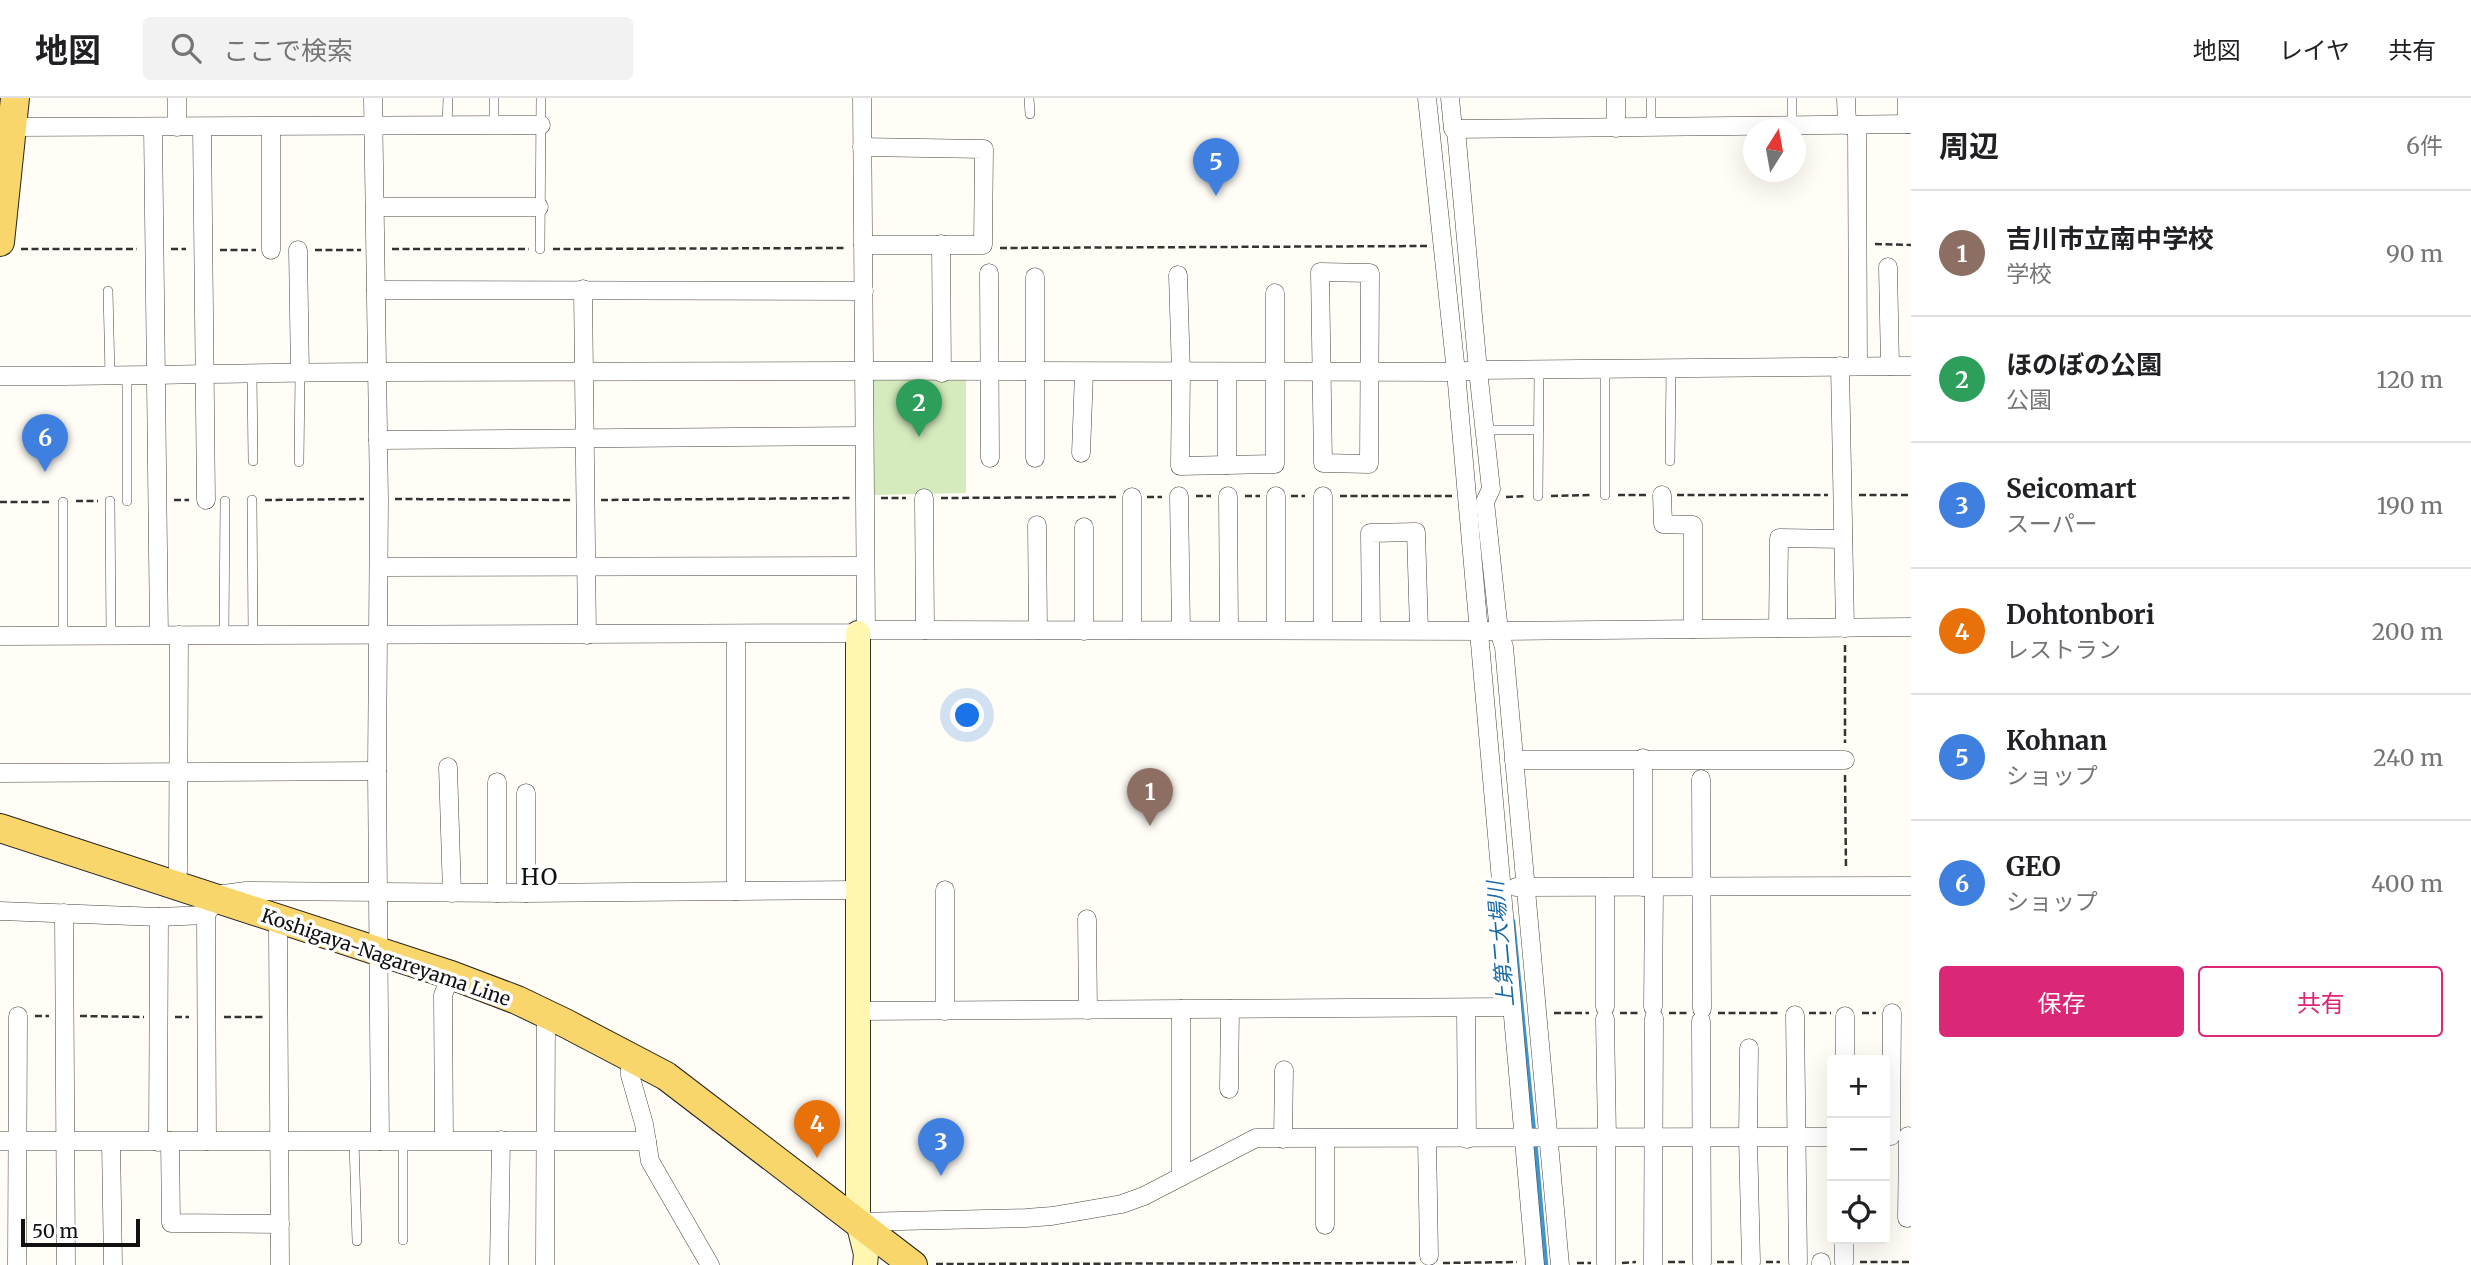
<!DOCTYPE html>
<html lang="ja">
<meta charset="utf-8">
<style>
body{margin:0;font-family:Merriweather,"Noto Sans JP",serif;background:#f2f2f2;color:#202124}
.controls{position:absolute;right:21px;bottom:21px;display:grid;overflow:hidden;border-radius:7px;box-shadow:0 7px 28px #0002}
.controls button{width:63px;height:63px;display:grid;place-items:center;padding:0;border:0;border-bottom:2px solid #e0e0e0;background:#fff;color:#202124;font:35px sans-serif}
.compass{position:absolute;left:1743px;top:21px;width:63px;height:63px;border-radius:50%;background:#fff;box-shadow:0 7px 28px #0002;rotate:11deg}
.scale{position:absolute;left:21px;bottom:18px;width:119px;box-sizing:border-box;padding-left:7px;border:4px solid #111;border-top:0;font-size:19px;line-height:24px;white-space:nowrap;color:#111;-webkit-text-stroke:5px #fff;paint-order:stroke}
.you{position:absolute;left:968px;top:618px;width:24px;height:24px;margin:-18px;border:5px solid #fff;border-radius:50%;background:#1a73e8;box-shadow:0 0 0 10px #1a73e833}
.badge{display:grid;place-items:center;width:46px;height:46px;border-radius:50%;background:#db2777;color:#fff;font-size:23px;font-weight:700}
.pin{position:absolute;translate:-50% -58px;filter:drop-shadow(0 2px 4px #0008)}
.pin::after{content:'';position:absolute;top:37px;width:24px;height:21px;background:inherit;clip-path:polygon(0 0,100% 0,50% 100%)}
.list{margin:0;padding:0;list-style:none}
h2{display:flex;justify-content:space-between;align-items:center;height:91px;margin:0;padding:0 28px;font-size:30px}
h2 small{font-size:23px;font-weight:400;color:#757577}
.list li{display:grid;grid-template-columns:46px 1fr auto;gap:21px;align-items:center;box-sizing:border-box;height:126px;padding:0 28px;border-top:2px solid #e0e0e0}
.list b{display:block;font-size:26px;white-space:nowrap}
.list p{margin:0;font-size:23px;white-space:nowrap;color:#757577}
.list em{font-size:23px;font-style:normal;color:#757577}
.actions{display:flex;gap:14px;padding:21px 28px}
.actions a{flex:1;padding:16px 0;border:2px solid #db2777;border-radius:7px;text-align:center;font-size:24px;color:#db2777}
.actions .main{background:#db2777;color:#fff}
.icon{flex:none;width:38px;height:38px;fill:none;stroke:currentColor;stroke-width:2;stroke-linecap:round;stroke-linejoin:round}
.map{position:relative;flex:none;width:1911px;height:1167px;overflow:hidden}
header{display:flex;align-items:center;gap:42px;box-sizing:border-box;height:98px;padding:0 35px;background:#fff;border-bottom:2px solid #e0e0e0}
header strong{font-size:33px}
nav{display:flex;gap:38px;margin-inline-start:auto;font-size:24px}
.search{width:490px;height:63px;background:#f2f2f2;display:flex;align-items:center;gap:18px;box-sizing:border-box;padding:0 24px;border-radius:7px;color:#757577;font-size:26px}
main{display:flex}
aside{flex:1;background:#fff}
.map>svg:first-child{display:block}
</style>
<header>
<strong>地図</strong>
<div class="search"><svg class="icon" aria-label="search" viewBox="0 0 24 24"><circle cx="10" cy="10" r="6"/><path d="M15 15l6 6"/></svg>ここで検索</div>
<nav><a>地図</a><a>レイヤ</a><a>共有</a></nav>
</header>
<main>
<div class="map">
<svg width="1911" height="1167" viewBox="0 0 1911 1167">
<rect width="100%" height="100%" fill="#fffdf5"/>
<polygon fill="#d5ebbd" points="877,279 966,280 966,395 871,397 871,283"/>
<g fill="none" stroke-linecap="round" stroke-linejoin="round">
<g stroke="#3f96cf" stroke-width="4.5">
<polyline points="1513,823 1534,1034"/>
<polyline points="1535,1042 1546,1167"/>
</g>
<g stroke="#444" stroke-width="10">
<g id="lane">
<polyline points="1029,0 1030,16"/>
<polyline points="1651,0 1651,30"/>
<polyline points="447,28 448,0"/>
<polyline points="494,28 494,0"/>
<polyline points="1792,28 1792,0"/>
<polyline points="540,151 541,0"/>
<polyline points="108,193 110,278"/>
<polyline points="252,276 253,363"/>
<polyline points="1483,332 1537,332"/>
<polyline points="1670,363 1671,271"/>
<polyline points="299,364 300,275"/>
<polyline points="1605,397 1605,271"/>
<polyline points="1538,398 1539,272"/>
<polyline points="252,402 253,537"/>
<polyline points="110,403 111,538"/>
<polyline points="127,403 127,279"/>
<polyline points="63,404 63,538"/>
<polyline points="224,537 225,403"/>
<polyline points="403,1042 403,1142"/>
<polyline points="354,1043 357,1143"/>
</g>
</g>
<g stroke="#444" stroke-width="19">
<g id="street">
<polyline points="177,0 177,29"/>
<polyline points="373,0 379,401 377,673 380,1043"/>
<polyline points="862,0 866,532"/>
<polyline points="1427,0 1456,274 1535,1167"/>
<polyline points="1450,0 1453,31 1911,26"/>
<polyline points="1846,0 1847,27"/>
<polyline points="1907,26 1907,0"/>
<polyline points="1857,27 1858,268"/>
<polyline points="13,29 541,27"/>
<polyline points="153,29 159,537"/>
<polyline points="202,29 206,402"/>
<polyline points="271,29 271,152"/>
<polyline points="1616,30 1616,0"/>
<polyline points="1456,32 1478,272 1911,268"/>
<polyline points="862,49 984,51 983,147 863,147"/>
<polyline points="375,109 539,109"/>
<polyline points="941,146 942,275"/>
<polyline points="298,152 300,275"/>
<polyline points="1888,169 1890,268"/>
<polygon points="1320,174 1370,175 1369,366 1323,365"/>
<polyline points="989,175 990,360"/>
<polyline points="1178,177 1181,274 1180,368 1275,366 1275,195"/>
<polyline points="1035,179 1035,360"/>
<polyline points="583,191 587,537"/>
<polyline points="376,192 864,193"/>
<polyline points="1840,268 1845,530"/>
<path d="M0 278C127 279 253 274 380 274 739 273 1097 272 1456 274L1478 272 1491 391 1485 404 1499 533 1504 549C1523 755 1541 961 1560 1167"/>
<polyline points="378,342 864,338"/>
<polyline points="1081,355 1084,275"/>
<polyline points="1227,367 1227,275"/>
<polyline points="1662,397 1663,426 1693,427 1693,531"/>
<polyline points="1179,398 1181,532"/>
<polyline points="1228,398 1229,532"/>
<polyline points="1276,398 1276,532"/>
<polyline points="1132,399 1132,532"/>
<polyline points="924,400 925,532"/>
<polyline points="1037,427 1038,532"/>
<polyline points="379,469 865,468"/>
<polyline points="1778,530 1779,440 1843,441"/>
<polyline points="1323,532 1323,398"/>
<polyline points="1371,532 1370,435 1416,434 1419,532"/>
<polyline points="1084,533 1084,429"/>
<polyline points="0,538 858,535 866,532 925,532 1499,533 1911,529"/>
<polyline points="1643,660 1643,789"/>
<polyline points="1514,662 1845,662"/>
<polyline points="448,669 452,795"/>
<polyline points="0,675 377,673"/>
<polyline points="1701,681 1702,911"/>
<polyline points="497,684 497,795"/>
<polyline points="174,788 178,773 179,537"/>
<polyline points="1516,789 1911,788"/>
<polyline points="945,792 945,913"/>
<polyline points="736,793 736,536"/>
<polyline points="526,795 526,695"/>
<polyline points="0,813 159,819 206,817 215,802 223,796 246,793 526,795 858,792"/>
<polyline points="64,815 66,1167"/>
<polyline points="206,817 207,1043"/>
<polyline points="1087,821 1088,912"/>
<polyline points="1605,909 1605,789"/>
<polyline points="1653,909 1654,790"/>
<polyline points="1466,910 1467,1041"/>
<polyline points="858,913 1511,909"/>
<polyline points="1795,917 1798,1164"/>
<polyline points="1605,921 1607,1040"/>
<polyline points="1701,923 1702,1164"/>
<polyline points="1749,950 1748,1040 1751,1164"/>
<polyline points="634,959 630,968 630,977 644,1026 650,1063 710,1167"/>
<polyline points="1845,962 1845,918"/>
<polyline points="1229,991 1230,911"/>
<polyline points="1891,1038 1892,915"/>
<polyline points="1606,1040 1606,1165"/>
<polyline points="1283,1041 1284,972"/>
<polyline points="1427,1041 1429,1158"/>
<polyline points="444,1042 443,897 451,877"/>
<polyline points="0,1043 647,1043"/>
<polyline points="170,1043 171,1125 280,1126"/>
<polyline points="111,1044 113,1167"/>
<polyline points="158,1044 159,819"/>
<polyline points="1181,1079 1181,911"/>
<polyline points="1907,1120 1908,1038"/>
<polyline points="858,1124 1026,1120 1052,1118 1122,1106 1144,1098 1256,1040 1832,1039"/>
<polyline points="1325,1127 1325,1041"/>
<polyline points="1844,1141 1844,1164"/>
<polyline points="545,1166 546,916"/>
<polyline points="17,1167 18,918"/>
<polyline points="280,1167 278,832 281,823"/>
<polyline points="499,1167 501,1042"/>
<polyline points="1653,1167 1654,920"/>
<polyline points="1821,1167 1821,1164"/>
</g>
</g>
<g stroke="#333" stroke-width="26">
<polyline id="secondary" points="858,535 858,1124 866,1156 865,1167"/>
</g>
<g stroke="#222" stroke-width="30">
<g id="primary">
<polyline points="0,144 15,0"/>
<polyline points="0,730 451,877 517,902 565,925 666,978 913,1167"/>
</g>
</g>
<g stroke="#333" stroke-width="2.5" stroke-dasharray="7 3.5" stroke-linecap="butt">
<polyline points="1875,146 1911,147"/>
<polyline points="1000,150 1427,148"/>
<polyline points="21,151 137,151"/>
<polyline points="171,151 186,151"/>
<polyline points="392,151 529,151"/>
<polyline points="553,151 847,150"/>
<polyline points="220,152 256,152"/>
<polyline points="315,152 361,152"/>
<polyline points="1618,397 1646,397"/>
<polyline points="1677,397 1828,397"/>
<polyline points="1859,397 1911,397"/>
<polyline points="1196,398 1211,398"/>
<polyline points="1245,398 1260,398"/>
<polyline points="1291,398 1305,398"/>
<polyline points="1340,398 1452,398"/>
<polyline points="1551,398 1593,397"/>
<polyline points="1147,399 1162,399"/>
<polyline points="1506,399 1527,398"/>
<polyline points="881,400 906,400"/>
<polyline points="941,400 1116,399"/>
<polyline points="395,401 570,402"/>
<polyline points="174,402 189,402"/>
<polyline points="265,402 364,401"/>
<polyline points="601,402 850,400"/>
<polyline points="76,403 98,403"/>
<polyline points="0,404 52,404"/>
<polyline points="1845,547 1845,645"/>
<polyline points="1845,677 1846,771"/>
<polyline points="1554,915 1589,915"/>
<polyline points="1620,915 1638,915"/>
<polyline points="1669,915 1687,915"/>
<polyline points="1718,915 1778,915"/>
<polyline points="1809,915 1831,915"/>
<polyline points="1862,915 1876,915"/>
<polyline points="35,918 49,918"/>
<polyline points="80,918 144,919"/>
<polyline points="175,919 189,919"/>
<polyline points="224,919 263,919"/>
<polyline points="1668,1164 1685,1164"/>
<polyline points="1717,1164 1734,1164"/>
<polyline points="1766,1164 1780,1164"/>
<polyline points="1860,1164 1911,1164"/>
<polyline points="1443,1165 1517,1164"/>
<polyline points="1577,1165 1591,1165"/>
<polyline points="1622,1165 1636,1164"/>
<polyline points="936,1166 1416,1165"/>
</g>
<use href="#lane" stroke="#fff" stroke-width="9"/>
<use href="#street" stroke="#fff" stroke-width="18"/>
<use href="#secondary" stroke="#fff6b0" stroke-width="24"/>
<use href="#primary" stroke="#f9d66b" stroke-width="28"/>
</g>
<g text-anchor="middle" stroke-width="7" stroke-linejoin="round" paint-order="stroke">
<g font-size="19" fill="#111" stroke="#fff">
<text transform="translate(386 859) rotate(19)" y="7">Koshigaya-Nagareyama Line</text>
</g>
<g font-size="21" font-style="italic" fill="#1768a6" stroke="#fff">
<text transform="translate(1501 846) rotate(-95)" y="7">上第二大場川</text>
</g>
<g font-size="23" letter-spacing="2" fill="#111" stroke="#fff">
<text x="540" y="787">HO</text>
</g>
</g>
</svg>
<div class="controls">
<button>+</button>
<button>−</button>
<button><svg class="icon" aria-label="locate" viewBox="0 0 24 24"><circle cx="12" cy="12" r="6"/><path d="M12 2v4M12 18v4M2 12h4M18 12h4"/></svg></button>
</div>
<svg class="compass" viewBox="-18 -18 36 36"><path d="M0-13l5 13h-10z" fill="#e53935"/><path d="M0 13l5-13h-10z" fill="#757577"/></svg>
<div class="scale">50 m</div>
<div class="you"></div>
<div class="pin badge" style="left:1150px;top:728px;background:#8d6e63">1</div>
<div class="pin badge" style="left:919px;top:339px;background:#2e9e5b">2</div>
<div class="pin badge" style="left:941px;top:1078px;background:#3f7fe0">3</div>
<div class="pin badge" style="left:817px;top:1060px;background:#e8710a">4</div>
<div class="pin badge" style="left:1216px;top:98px;background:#3f7fe0">5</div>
<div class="pin badge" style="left:45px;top:374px;background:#3f7fe0">6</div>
</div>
<aside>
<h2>周辺<small>6件</small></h2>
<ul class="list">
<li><span class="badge" style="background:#8d6e63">1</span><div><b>吉川市立南中学校</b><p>学校</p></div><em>90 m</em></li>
<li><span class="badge" style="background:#2e9e5b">2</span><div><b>ほのぼの公園</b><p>公園</p></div><em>120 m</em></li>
<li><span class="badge" style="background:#3f7fe0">3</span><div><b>Seicomart</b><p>スーパー</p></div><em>190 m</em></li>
<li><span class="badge" style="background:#e8710a">4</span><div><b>Dohtonbori</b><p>レストラン</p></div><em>200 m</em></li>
<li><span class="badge" style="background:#3f7fe0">5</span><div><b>Kohnan</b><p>ショップ</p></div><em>240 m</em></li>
<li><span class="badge" style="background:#3f7fe0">6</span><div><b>GEO</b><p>ショップ</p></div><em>400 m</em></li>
</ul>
<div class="actions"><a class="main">保存</a><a>共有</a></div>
</aside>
</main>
